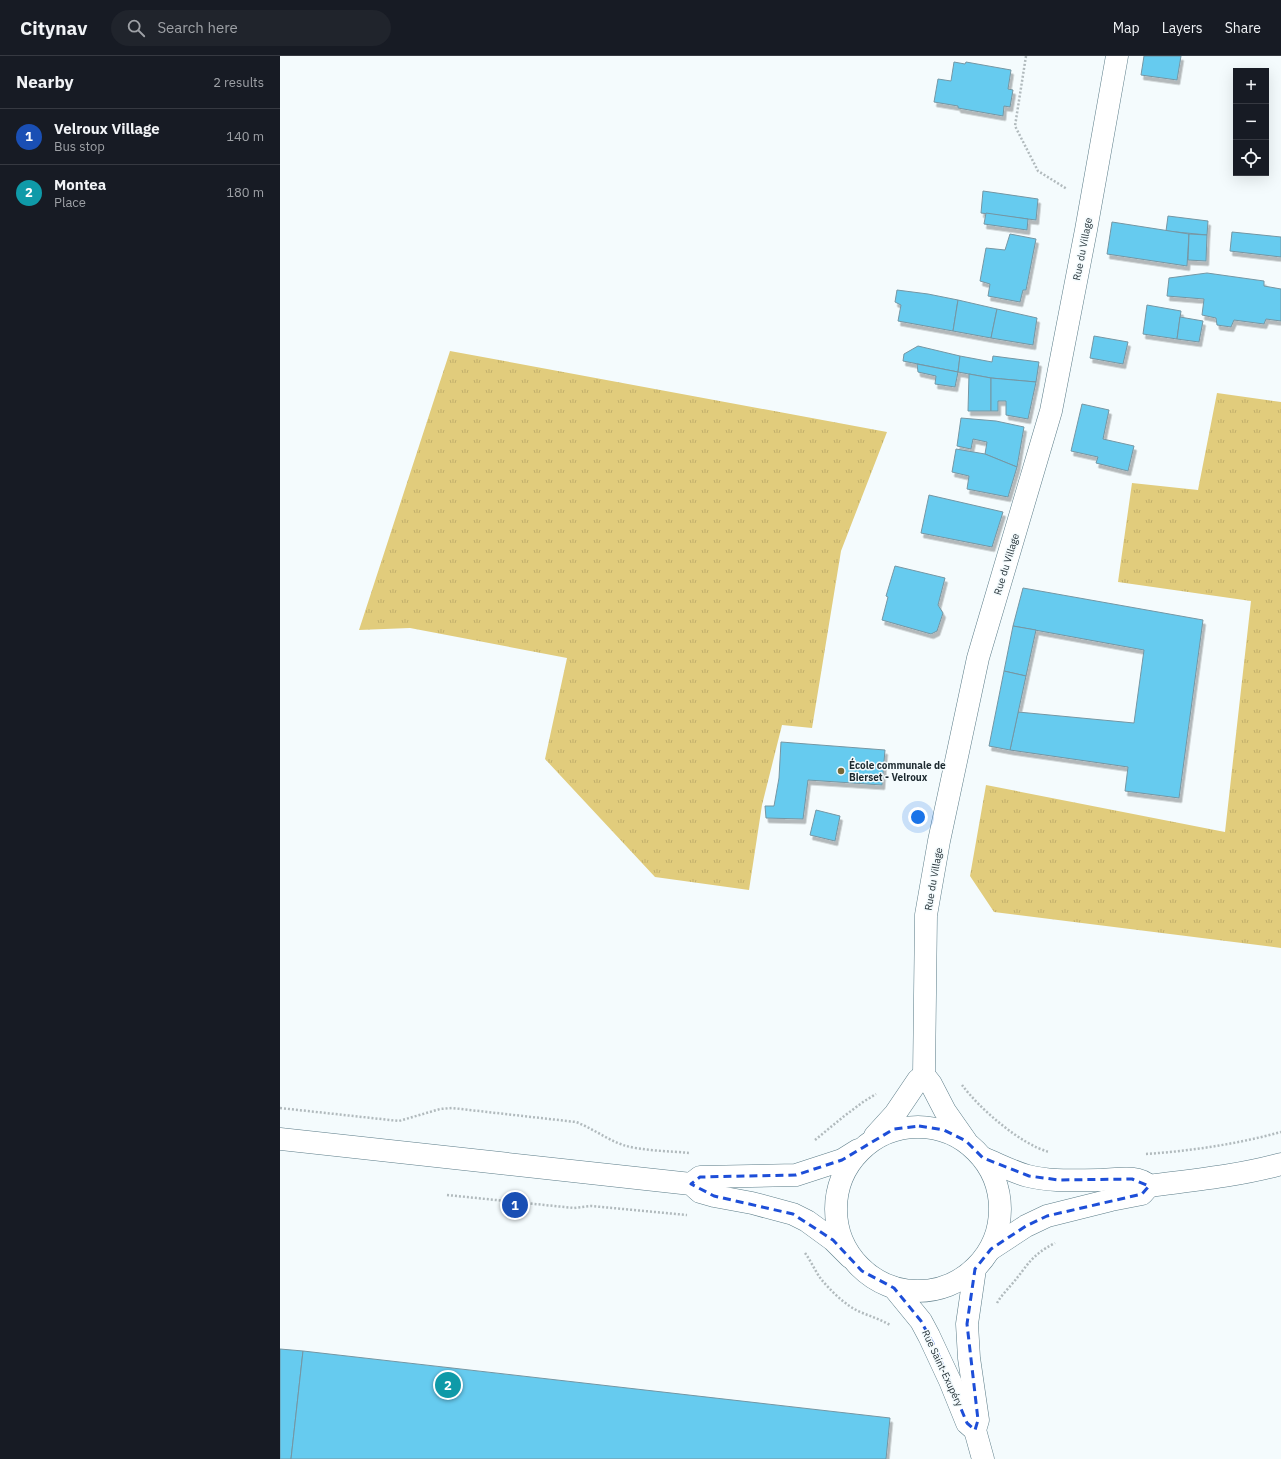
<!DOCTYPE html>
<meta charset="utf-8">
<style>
body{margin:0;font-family:"IBM Plex Sans",sans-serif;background:#20242c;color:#f1f3f6}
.controls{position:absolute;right:12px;top:12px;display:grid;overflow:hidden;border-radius:0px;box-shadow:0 4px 16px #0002}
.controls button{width:36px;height:36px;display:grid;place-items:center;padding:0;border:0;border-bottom:1px solid #363941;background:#171b24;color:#f1f3f6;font:20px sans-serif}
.you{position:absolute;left:638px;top:761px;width:14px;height:14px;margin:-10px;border:3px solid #fff;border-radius:50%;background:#1a73e8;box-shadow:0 0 0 6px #1a73e833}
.badge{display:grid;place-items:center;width:26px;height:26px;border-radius:50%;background:#8c9099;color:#fff;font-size:13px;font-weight:700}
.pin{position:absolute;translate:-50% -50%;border:2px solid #fff;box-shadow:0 1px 4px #0006}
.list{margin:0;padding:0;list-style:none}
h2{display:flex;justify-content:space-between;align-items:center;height:52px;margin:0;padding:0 16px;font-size:17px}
h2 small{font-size:13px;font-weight:400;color:#9ea1a6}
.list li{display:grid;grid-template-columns:26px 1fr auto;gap:12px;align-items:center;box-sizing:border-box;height:56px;padding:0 16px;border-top:1px solid #363941}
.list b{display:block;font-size:15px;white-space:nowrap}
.list p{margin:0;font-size:13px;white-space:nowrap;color:#9ea1a6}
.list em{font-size:13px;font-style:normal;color:#9ea1a6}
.icon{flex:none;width:22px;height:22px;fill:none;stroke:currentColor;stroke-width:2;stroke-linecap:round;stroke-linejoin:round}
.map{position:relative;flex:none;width:1001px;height:1403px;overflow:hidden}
header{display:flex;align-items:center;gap:24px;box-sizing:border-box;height:56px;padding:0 20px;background:#171b24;border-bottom:1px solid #363941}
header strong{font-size:19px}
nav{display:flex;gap:22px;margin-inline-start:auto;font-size:14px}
.search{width:280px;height:36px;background:#20242c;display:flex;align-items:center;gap:10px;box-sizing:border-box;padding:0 14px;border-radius:22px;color:#9ea1a6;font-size:15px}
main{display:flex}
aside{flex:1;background:#171b24}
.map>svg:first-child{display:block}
</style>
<header>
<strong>Citynav</strong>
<div class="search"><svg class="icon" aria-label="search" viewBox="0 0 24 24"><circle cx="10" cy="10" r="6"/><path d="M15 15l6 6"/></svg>Search here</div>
<nav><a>Map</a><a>Layers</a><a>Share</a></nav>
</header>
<main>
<aside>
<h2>Nearby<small>2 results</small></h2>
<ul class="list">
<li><span class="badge" style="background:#1a4fb4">1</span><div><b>Velroux Village</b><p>Bus stop</p></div><em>140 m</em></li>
<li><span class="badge" style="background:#0f9aa8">2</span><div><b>Montea</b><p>Place</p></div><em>180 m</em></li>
</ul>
</aside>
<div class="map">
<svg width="1001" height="1403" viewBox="0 0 1001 1403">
<defs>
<pattern id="grass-tufts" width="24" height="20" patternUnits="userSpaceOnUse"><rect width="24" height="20" fill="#e1cc7c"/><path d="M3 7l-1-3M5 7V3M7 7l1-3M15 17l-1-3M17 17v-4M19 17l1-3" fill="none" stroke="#c1af6c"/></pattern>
<filter id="shadow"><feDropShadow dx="2.5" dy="4.5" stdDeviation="0" flood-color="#0004"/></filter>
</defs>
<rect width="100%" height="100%" fill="#f4fbfd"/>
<g fill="url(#grass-tufts)">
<polygon points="170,295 607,376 561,495 532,672 502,669 482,749 469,834 375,821 265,703 287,602 130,572 79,574"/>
<polygon points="937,337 1001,346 1001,892 714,856 690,820 706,729 945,776 971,545 838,526 852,427 918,434"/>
</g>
<g fill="#66cbef" stroke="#7596a3" filter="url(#shadow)">
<polygon points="864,0 901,0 897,24 861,19"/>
<polygon points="674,6 685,8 686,6 731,14 728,33 733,34 730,51 724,50 723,60 678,52 678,50 654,46 658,23 671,25"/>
<polygon points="703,135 758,143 756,164 701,157"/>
<polygon points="706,157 748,163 747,174 704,168"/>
<polygon points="888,160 928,165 927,179 886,175"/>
<polygon points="832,166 909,178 907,210 827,198"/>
<polygon points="952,176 1001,181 1001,201 950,195"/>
<polygon points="730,178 756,183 746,234 743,234 740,246 708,240 710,228 700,225 706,192 725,194"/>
<polygon points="909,178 927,179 926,205 908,204"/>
<polygon points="927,217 984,225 984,230 1001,233 1001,265 986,263 984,268 954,264 951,271 937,269 936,262 922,259 924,243 887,240 889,222"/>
<polygon points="617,234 648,238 678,244 673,275 618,265 621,249 615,246"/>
<polygon points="678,244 717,253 711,282 673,275"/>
<polygon points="867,249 901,255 897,283 863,278"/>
<polygon points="717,253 757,262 753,289 711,282"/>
<polygon points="900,261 923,265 919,286 897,283"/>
<polygon points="814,280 848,286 843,308 810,302"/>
<polygon points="638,290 680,300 678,316 623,305 624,298"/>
<polygon points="680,300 712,306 713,300 759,306 756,326 711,322 678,316"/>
<polygon points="637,308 678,316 675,331 655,328 656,320 638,316"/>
<polygon points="689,318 711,322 711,355 688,355"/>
<polygon points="711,322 756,326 748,363 726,359 726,345 718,345 718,355 711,355"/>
<polygon points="802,348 829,354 823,383 854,390 848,415 816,407 818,401 791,395"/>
<polygon points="681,362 716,365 744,371 737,411 705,398 707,386 693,383 691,393 677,390"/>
<polygon points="676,393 705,398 737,411 728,441 687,433 689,420 672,416"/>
<polygon points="649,439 723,456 712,491 641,477"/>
<polygon points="615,510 665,522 658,549 663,557 657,575 651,578 602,564 608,541 606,540"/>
<polygon points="743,532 923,564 899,742 845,735 848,711 730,694 738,656 854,667 864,594 733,570"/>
<polygon points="733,570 756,574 746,620 724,615"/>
<polygon points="724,615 746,620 730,694 709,690"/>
<polygon points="501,686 605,694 602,729 528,724 523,763 486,762 485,750 494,750 499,722"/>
<polygon points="536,754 560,760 555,785 530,779"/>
<polygon points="0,1293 23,1295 11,1403 0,1403"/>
<polygon points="23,1295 610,1362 606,1403 11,1403"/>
</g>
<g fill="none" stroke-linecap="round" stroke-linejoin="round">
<g stroke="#5b7c88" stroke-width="23">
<g id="minor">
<circle cx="638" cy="1153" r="82"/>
<polyline points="595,1080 615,1058 638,1024 644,1019"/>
<polyline points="0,1083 411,1128 420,1136 434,1140 472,1147 513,1158 527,1165 553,1184 570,1201"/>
<polyline points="686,1085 665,1055 651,1028 644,1019 646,859 659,785 698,602 771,355 806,174 837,0"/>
<path d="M703 1102C718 1108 733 1116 748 1120 771 1126 796 1124 819 1124 835 1124 857 1118 869 1130 913 1124 958 1120 1001 1108"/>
<polyline points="411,1128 420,1121 516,1119 562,1104 578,1094"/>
<polyline points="711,1193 746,1170 767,1160 831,1144 862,1138 869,1130"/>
<polyline points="695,1213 687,1268 689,1302 698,1364 695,1374 703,1403"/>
<polyline points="614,1232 641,1265 649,1280 670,1325 687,1367 695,1374"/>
</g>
</g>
<g stroke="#b1babd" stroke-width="2.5" stroke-dasharray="2 2" stroke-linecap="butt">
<polyline points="746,0 735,70 758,115 787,133"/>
<path d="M682 1029C700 1053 740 1088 769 1096"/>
<path d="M0 1052 119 1065 160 1053 172 1052 296 1066C312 1072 326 1083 343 1089 362 1095 390 1095 410 1097"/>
<polyline points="535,1084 563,1061 583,1046 596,1038"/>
<path d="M866 1098C911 1095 957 1088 1001 1076"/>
<polyline points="167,1139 294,1152 311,1150 407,1159"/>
<path d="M525 1197C531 1205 535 1215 541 1223 551 1235 564 1248 578 1255 589 1260 600 1263 610 1269"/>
<path d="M717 1247C721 1240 727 1234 732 1228 749 1208 750 1200 775 1187"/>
</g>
<use href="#minor" stroke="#fff" stroke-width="22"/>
</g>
<path fill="none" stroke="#1d4ed8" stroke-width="3" stroke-dasharray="8 5" stroke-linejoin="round" d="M639 1070 664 1074 686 1085 703 1102 749 1120 779 1124 852 1123 869 1130 862 1138 767 1160 746 1170 711 1193 695 1213 687 1268 698 1364 695 1374 687 1367 656 1293 641 1265 614 1232 582 1215 553 1184 513 1158 434 1140 411 1128 420 1121 516 1119 562 1104 614 1073Z"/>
<circle fill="#766936" stroke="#f4fbfd" stroke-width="1.5" cx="561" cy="715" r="4"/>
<g text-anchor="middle" stroke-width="3" stroke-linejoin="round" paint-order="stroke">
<g font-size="10" fill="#1d2a30" stroke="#f4fbfd">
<text transform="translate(802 193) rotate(-79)" y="4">Rue du Village</text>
<text transform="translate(726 508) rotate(-73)" y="4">Rue du Village</text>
<text transform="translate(653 823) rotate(-80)" y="4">Rue du Village</text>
<text transform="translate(663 1312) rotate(65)" y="4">Rue Saint-Exupéry</text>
</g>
<g font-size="10" font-weight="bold" fill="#1d2a30" stroke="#f4fbfd" text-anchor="start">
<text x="569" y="713">École communale de<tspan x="569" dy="12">Bierset - Velroux</tspan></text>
</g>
</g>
</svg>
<div class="controls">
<button>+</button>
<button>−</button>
<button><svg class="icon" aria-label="locate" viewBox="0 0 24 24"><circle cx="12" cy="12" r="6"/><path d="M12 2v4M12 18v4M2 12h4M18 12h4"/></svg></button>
</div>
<div class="you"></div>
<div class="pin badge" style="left:235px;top:1149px;background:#1a4fb4">1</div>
<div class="pin badge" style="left:168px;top:1329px;background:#0f9aa8">2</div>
</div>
</main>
